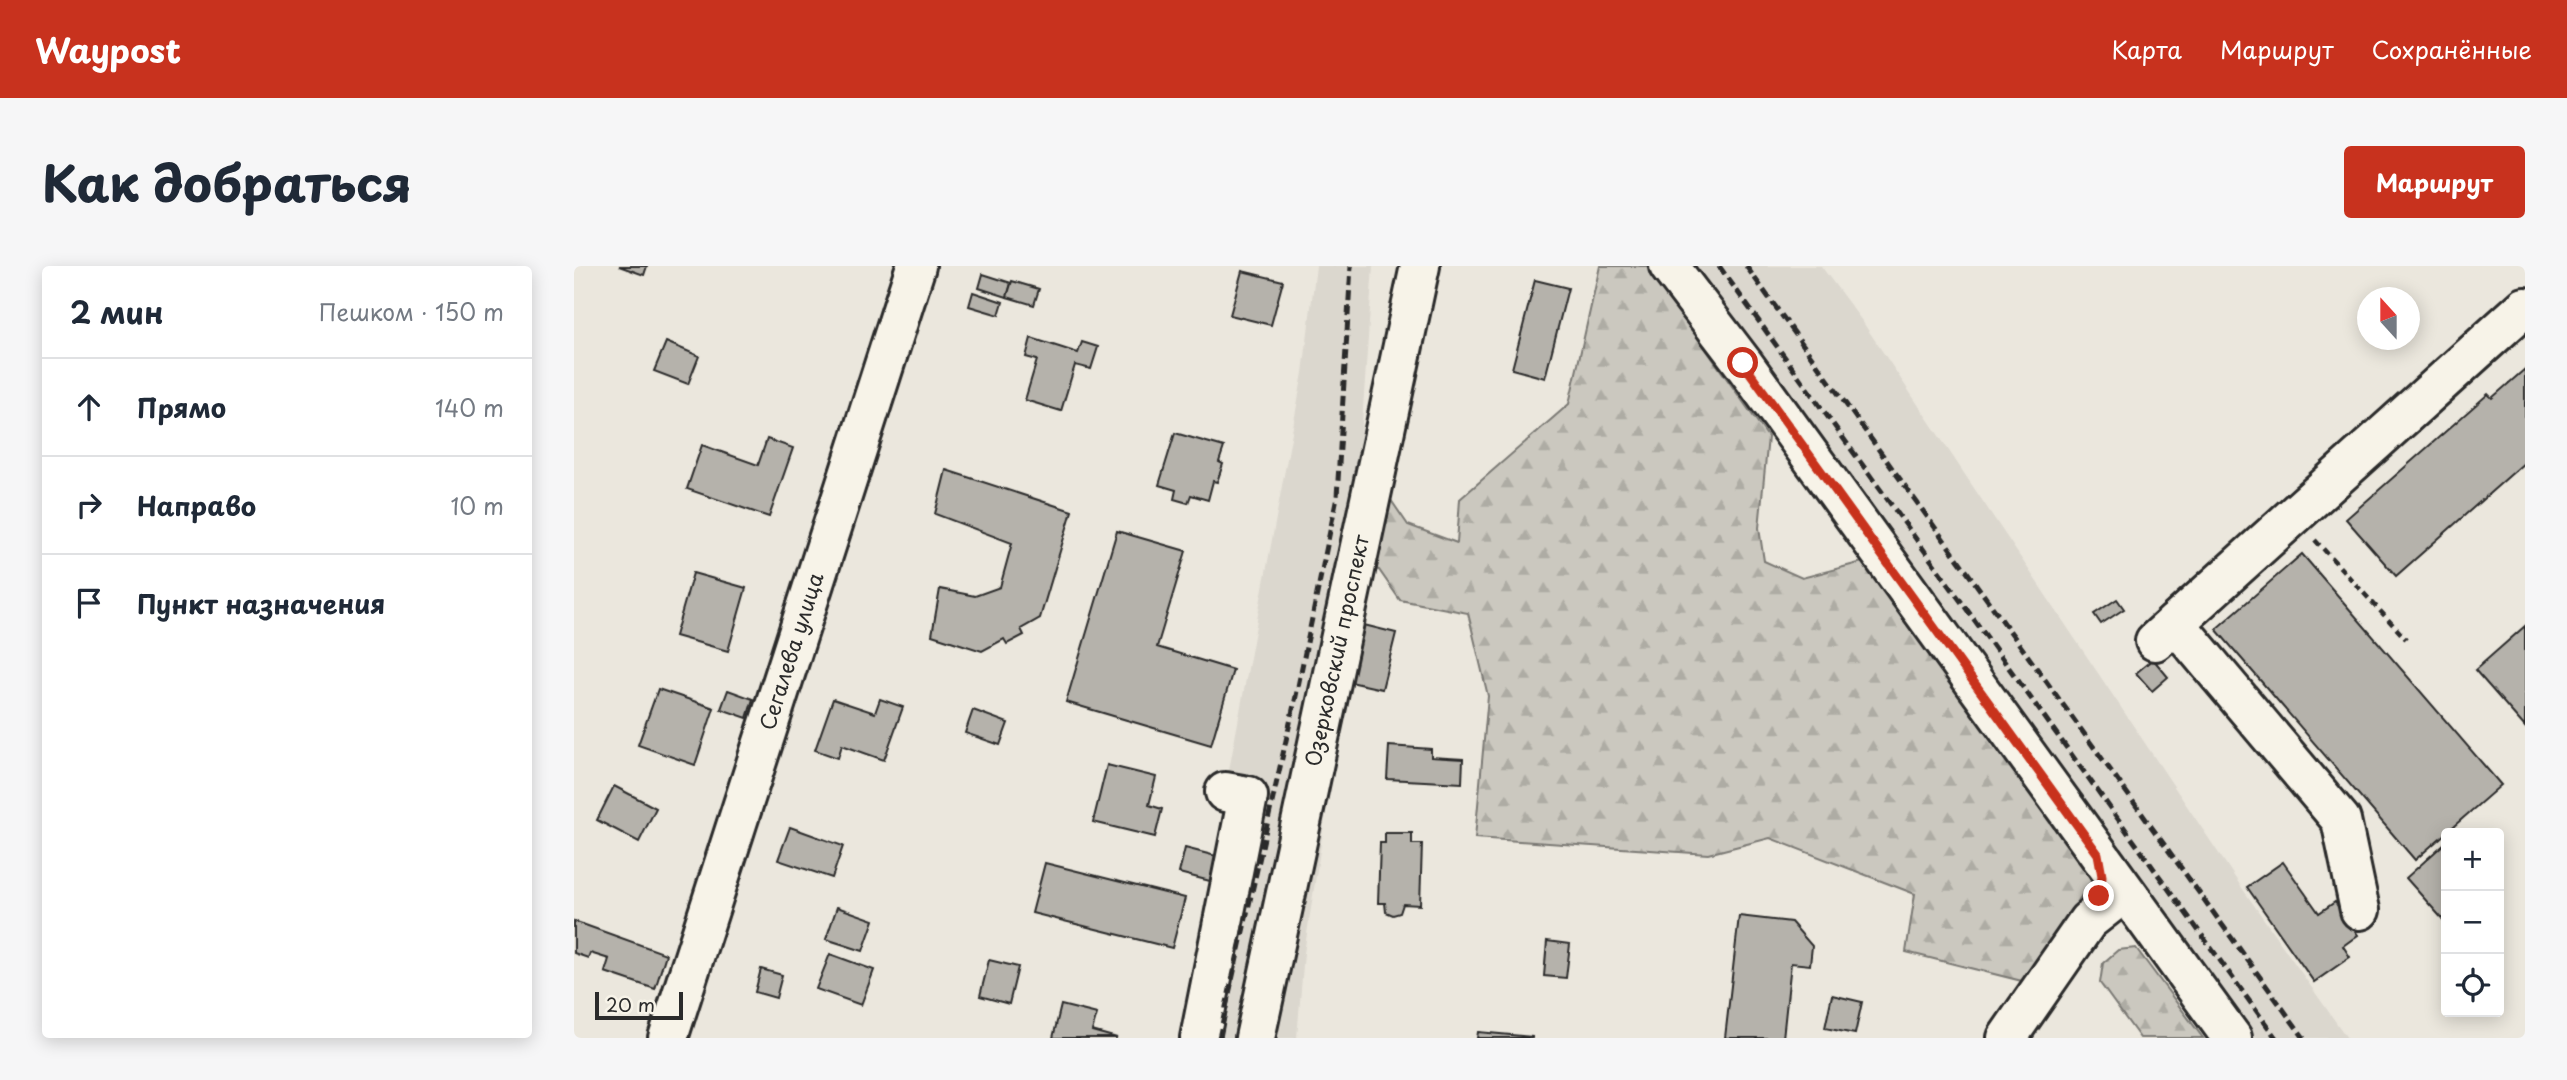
<!DOCTYPE html>
<html lang="ru">
<meta charset="utf-8">
<style>
body{margin:0;font-family:"Playpen Sans",sans-serif;background:#f6f6f7;color:#1f2937}
.controls{position:absolute;right:21px;bottom:21px;display:grid;overflow:hidden;border-radius:7px;box-shadow:0 4px 18px #0003}
.controls button{width:63px;height:63px;display:grid;place-items:center;padding:0;border:0;border-bottom:2px solid #e0e1e3;background:#fff;color:#1f2937;font:35px sans-serif}
.compass{position:absolute;left:1783px;top:21px;width:63px;height:63px;border-radius:50%;background:#fff;box-shadow:0 4px 18px #0003;rotate:339deg}
.scale{position:absolute;left:21px;bottom:18px;width:88px;box-sizing:border-box;padding-left:7px;border:4px solid #2b2b2b;border-top:0;font-size:19px;line-height:24px;white-space:nowrap;color:#2b2b2b;-webkit-text-stroke:5px #f7f3e8;paint-order:stroke}
.stop{position:absolute;width:21px;height:21px;margin:-16px;border:5px solid #c8321e;border-radius:50%;background:#fff}
.stop.end{background:#c8321e;border-color:#fff;box-shadow:0 2px 7px #0008}
.list{margin:0;padding:0;list-style:none}
h2{display:flex;justify-content:space-between;align-items:center;height:91px;margin:0;padding:0 28px;font-size:30px}
h2 small{font-size:23px;font-weight:400;color:#747a83}
.list li{display:grid;grid-template-columns:46px 1fr auto;gap:21px;align-items:center;box-sizing:border-box;height:98px;padding:0 28px;border-top:2px solid #e0e1e3}
.list b{display:block;font-size:26px;white-space:nowrap}
.list em{font-size:23px;font-style:normal;color:#747a83}
.icon{flex:none;width:38px;height:38px;fill:none;stroke:currentColor;stroke-width:2;stroke-linecap:round;stroke-linejoin:round}
.map{position:relative;flex:none;width:1951px;height:772px;overflow:hidden;border-radius:7px}
header{display:flex;align-items:center;gap:42px;box-sizing:border-box;height:98px;padding:0 35px;background:#c8321e;color:#fff}
header strong{font-size:33px}
nav{display:flex;gap:38px;margin-inline-start:auto;font-size:24px}
.intro{display:flex;align-items:center;justify-content:space-between;box-sizing:border-box;height:168px;padding:0 42px}
h1{margin:0;font-size:49px}
.button{padding:18px 32px;border-radius:7px;background:#c8321e;color:#fff;font-size:24px;font-weight:700}
main{display:flex;gap:42px;padding:0 42px}
aside{flex:1;background:#fff;border-radius:7px;box-shadow:0 4px 18px #0003}
.map>svg:first-child{display:block}
</style>
<header>
<strong>Waypost</strong>
<nav><a>Карта</a><a>Маршрут</a><a>Сохранённые</a></nav>
</header>
<div class="intro"><h1>Как добраться</h1><a class="button">Маршрут</a></div>
<main>
<aside>
<h2>2 мин<small>Пешком · 150 m</small></h2>
<ul class="list">
<li><svg class="icon" aria-label="ahead" viewBox="0 0 24 24"><path d="M12 20V5M6 11l6-6 6 6"/></svg><div><b>Прямо</b></div><em>140 m</em></li>
<li><svg class="icon" aria-label="right" viewBox="0 0 24 24"><path d="M7 20v-9h11M14 6l5 5-5 5"/></svg><div><b>Направо</b></div><em>10 m</em></li>
<li><svg class="icon" aria-label="arrive" viewBox="0 0 24 24"><path d="M6 21V4h12l-3 4 3 4H6"/></svg><div><b>Пункт назначения</b></div></li>
</ul>
</aside>
<div class="map">
<svg width="1951" height="772" viewBox="0 0 1951 772">
<defs>
<pattern id="forest-firs" width="22" height="20" patternUnits="userSpaceOnUse" patternTransform="scale(1.75)"><rect width="22" height="20" fill="#cbc8bf"/><path d="M5 1l3.5 6h-7zM16 11l3.5 6h-7z" fill="#aeaca4"/></pattern>
</defs>
<rect width="100%" height="100%" fill="#ebe7dd"/>
<filter id="ink" filterUnits="userSpaceOnUse"><feTurbulence type="fractalNoise" baseFrequency=".0143" numOctaves="2"/><feDisplacementMap in="SourceGraphic" scale="14" xChannelSelector="R" yChannelSelector="G"/><feConvolveMatrix kernelMatrix="1 2 1 2 8 2 1 2 1" color-interpolation-filters="sRGB"/></filter>
<g filter="url(#ink)">
<g fill="#dbd7ce">
<polygon points="742,0 799,0 768,443 730,687 723,772 604,772 642,590 651,526 729,107"/>
<polygon points="1117,0 1247,0 1288,55 1668,622 1773,772 1670,772"/>
</g>
<g fill="url(#forest-firs)" stroke="#7b7a75" stroke-width="2">
<polygon points="1026,0 1073,0 1194,171 1185,262 1190,295 1228,312 1300,293 1512,587 1517,615 1452,716 1332,686 1341,628 1196,572 1134,588 901,572 914,430 894,347 826,334 805,304 790,301 806,218 834,259 883,277 886,233 995,138"/>
<polygon points="1562,682 1629,772 1566,772 1526,717 1529,697 1544,684"/>
</g>
<g fill="#b5b2ab" stroke="#2b2b2b" stroke-width="2">
<polygon points="45,0 73,0 70,9"/>
<polygon points="668,5 709,15 697,59 656,49"/>
<polygon points="409,8 437,17 433,31 405,22"/>
<polygon points="961,14 994,22 971,112 938,103"/>
<polygon points="438,15 465,23 460,39 433,31"/>
<polygon points="399,26 429,36 425,49 395,40"/>
<polygon points="457,72 504,87 508,76 524,81 517,103 501,99 487,145 451,134 463,94 452,91"/>
<polygon points="92,76 125,90 114,118 80,105"/>
<polygon points="1951,103 1951,196 1822,310 1772,253 1914,128 1918,132"/>
<polygon points="601,167 650,181 645,196 649,198 643,216 639,215 634,234 617,229 614,237 600,233 602,224 585,219"/>
<polygon points="193,173 219,182 195,251 113,223 128,179 184,199"/>
<polygon points="372,204 498,245 466,352 447,363 450,369 433,378 430,373 408,385 358,369 366,323 401,330 426,321 438,277 361,248"/>
<polygon points="543,265 612,285 583,381 659,404 637,479 492,436"/>
<polygon points="1728,288 1927,519 1841,594 1642,363"/>
<polygon points="119,307 172,322 154,385 101,370"/>
<polygon points="1543,333 1550,343 1527,358 1520,348"/>
<polygon points="786,358 822,367 808,423 772,415"/>
<polygon points="1951,360 1951,461 1901,404"/>
<polygon points="1579,393 1594,411 1578,425 1562,407"/>
<polygon points="84,423 140,442 121,499 64,479"/>
<polygon points="154,424 179,433 173,452 147,443"/>
<polygon points="259,433 301,447 306,433 329,441 310,494 268,479 264,492 241,484"/>
<polygon points="399,444 434,457 426,479 391,467"/>
<polygon points="815,480 857,483 857,491 889,493 888,517 813,513"/>
<polygon points="533,499 582,511 575,539 588,543 581,571 519,556"/>
<polygon points="40,520 82,542 65,576 23,554"/>
<polygon points="216,561 269,580 258,612 204,594"/>
<polygon points="811,567 838,567 838,578 848,578 846,639 829,638 826,647 819,649 812,646 811,637 804,637 806,577 811,577"/>
<polygon points="1872,576 1872,657 1832,612"/>
<polygon points="611,582 642,590 636,615 605,607"/>
<polygon points="1709,596 1745,647 1761,636 1784,669 1769,680 1776,691 1740,716 1673,621"/>
<polygon points="471,597 611,632 598,682 458,647"/>
<polygon points="263,641 300,654 289,685 252,673"/>
<polygon points="1165,650 1217,656 1238,680 1236,699 1217,697 1209,772 1151,772"/>
<polygon points="0,655 92,688 81,723 31,706 35,693 16,687 14,692 0,687"/>
<polygon points="973,675 996,678 992,712 970,710"/>
<polygon points="256,688 300,704 287,739 242,723"/>
<polygon points="415,694 444,701 435,738 406,730"/>
<polygon points="187,703 208,709 202,732 181,726"/>
<polygon points="1258,729 1288,736 1281,768 1251,762"/>
<polygon points="487,739 523,748 518,765 543,772 479,772"/>
<polygon points="904,766 958,771 958,772 903,772"/>
</g>
<g fill="none" stroke-linecap="round" stroke-linejoin="round">
<g stroke="#2b2b2b" stroke-width="44">
<g id="minor">
<polyline points="1095,0 1169,97 1658,772"/>
<polyline points="1601,357 1767,554 1786,644"/>
<polyline points="1581,375 1951,41"/>
<path id="s1" d="M94 772 342 0"/>
<polyline points="626,772 674,530 651,526"/>
<path id="s2" d="M681 772 846 0"/>
<polyline points="1433,772 1514,655 1551,626"/>
</g>
</g>
<polyline stroke="#2b2b2b" stroke-width="4.5" stroke-dasharray="7 5" stroke-linecap="butt" points="1741,274 1832,373"/>
<use href="#minor" stroke="#f7f3e8" stroke-width="38"/>
<g stroke="#2b2b2b" stroke-width="5" stroke-dasharray="10 5" stroke-linecap="butt">
<polyline points="1145,0 1702,772"/>
<polyline points="1172,0 1730,772"/>
<polyline points="645,772 722,430 763,231 777,0"/>
</g>
</g>
</g>
<g fill="none" stroke-linecap="round" stroke-linejoin="round" filter="url(#ink)">
<polyline stroke="#c8321e" stroke-width="9" points="1169,97 1524,588 1528,610 1525,630"/>
</g>
<g text-anchor="middle" stroke-width="7" stroke-linejoin="round" paint-order="stroke">
<g font-size="21" fill="#2b2b2b" stroke="#f7f3e8">
<text dy="7" stroke="none"><textPath href="#s1" startOffset="406">Сегалева улица</textPath></text>
<text dy="7" stroke="none"><textPath href="#s2" startOffset="396">Озерковский проспект</textPath></text>
</g>
</g>
</svg>
<div class="controls">
<button>+</button>
<button>−</button>
<button><svg class="icon" aria-label="locate" viewBox="0 0 24 24"><circle cx="12" cy="12" r="6"/><path d="M12 2v4M12 18v4M2 12h4M18 12h4"/></svg></button>
</div>
<svg class="compass" viewBox="-18 -18 36 36"><path d="M0-13l5 13h-10z" fill="#e53935"/><path d="M0 13l5-13h-10z" fill="#747a83"/></svg>
<div class="scale">20 m</div>
<div class="stop" style="left:1169px;top:97px"></div>
<div class="stop end" style="left:1525px;top:630px"></div>
</div>
</main>
